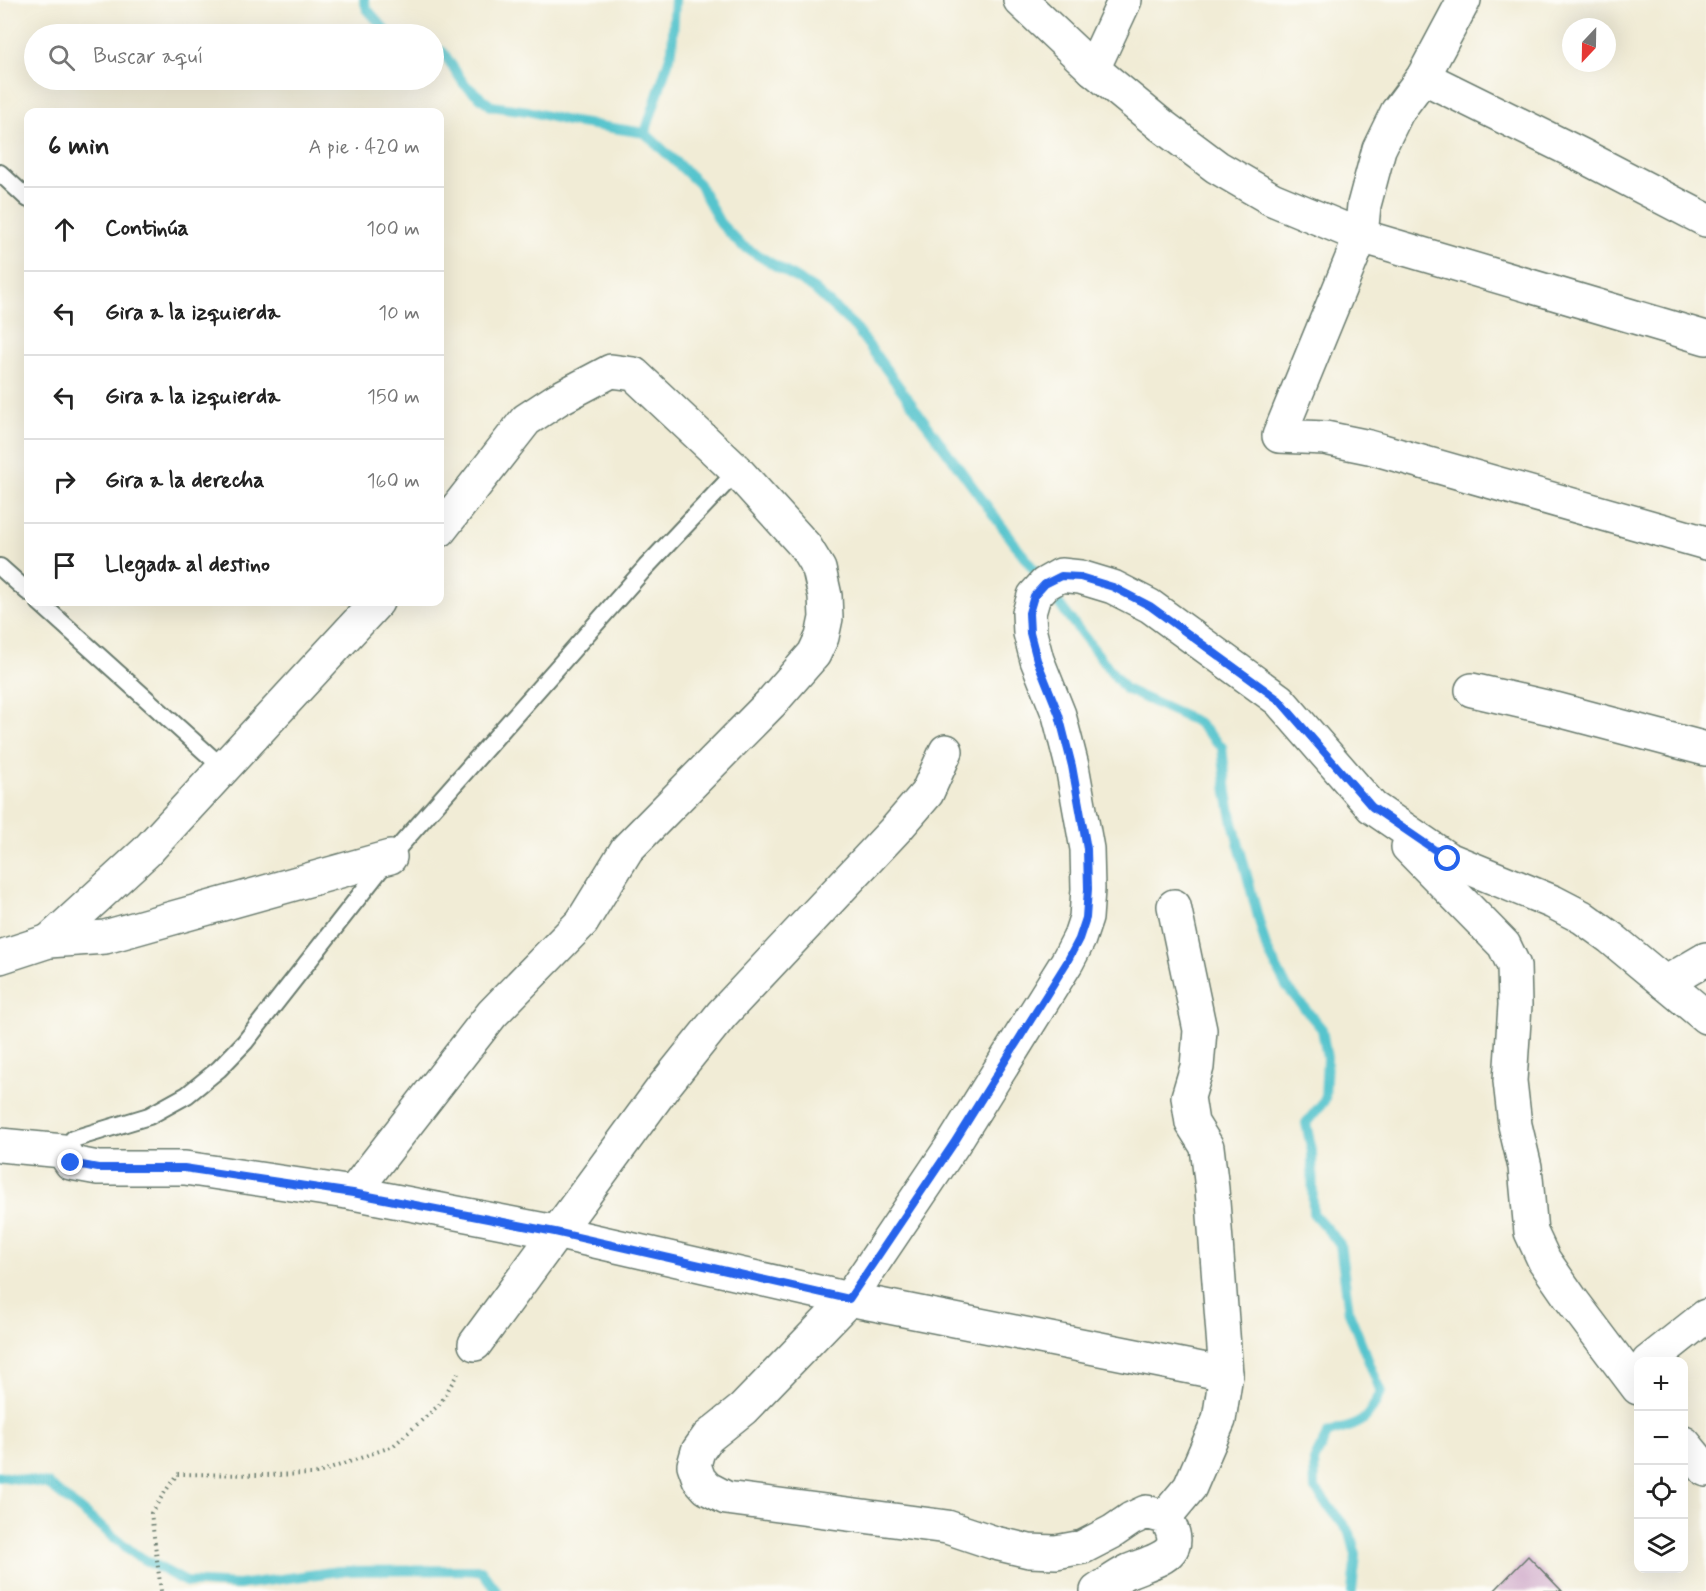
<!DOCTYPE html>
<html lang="es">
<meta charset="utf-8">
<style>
body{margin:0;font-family:Mynerve,sans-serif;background:#f6f6f6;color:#222}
.controls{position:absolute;right:18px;bottom:18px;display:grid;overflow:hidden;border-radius:12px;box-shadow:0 6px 24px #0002}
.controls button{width:54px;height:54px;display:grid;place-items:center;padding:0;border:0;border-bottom:2px solid #e0e0e0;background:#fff;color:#222;font:30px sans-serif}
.compass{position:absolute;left:1562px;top:18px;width:54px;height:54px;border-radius:50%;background:#fff;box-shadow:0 6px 24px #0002;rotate:202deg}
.stop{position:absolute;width:18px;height:18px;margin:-14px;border:4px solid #2563eb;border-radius:50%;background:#fff}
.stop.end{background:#2563eb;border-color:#fff;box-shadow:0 2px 6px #0008}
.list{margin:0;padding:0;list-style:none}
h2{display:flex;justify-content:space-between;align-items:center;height:78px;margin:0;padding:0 24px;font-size:26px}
h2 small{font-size:20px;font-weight:400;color:#767676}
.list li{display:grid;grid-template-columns:39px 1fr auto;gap:18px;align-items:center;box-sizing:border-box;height:84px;padding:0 24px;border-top:2px solid #e0e0e0}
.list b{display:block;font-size:22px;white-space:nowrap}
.list em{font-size:20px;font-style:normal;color:#767676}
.icon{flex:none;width:33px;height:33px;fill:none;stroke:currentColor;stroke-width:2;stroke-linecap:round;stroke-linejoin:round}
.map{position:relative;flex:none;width:1706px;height:1591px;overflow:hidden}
.search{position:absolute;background:#fff;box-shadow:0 6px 24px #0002;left:24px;top:24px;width:420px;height:66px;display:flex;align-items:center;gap:15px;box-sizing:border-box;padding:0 21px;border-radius:33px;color:#767676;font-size:22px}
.panel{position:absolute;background:#fff;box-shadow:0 6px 24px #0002;left:24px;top:108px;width:420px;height:498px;border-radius:12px}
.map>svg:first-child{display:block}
</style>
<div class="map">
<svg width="1706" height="1591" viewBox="0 0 1706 1591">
<rect width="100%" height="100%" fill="#fdfcf7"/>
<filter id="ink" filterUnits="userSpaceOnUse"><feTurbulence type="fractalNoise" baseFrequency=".0167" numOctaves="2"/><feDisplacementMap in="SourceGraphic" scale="12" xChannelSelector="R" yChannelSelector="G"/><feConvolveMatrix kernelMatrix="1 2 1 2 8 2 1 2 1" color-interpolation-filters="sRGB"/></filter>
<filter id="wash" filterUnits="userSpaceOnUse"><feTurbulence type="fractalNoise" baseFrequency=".008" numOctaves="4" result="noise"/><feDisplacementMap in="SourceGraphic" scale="24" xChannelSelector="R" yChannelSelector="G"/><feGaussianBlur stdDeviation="1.35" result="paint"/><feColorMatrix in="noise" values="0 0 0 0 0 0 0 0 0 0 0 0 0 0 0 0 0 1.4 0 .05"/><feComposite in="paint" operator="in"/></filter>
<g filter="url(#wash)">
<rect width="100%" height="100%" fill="#f1ecd6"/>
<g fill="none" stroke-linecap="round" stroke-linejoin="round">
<g stroke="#56c4cd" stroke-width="10">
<polyline points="364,0 367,9 389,34"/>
<path d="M434 48 443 52 464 84 491 106 528 111 567 121 645 133 699 184 720 223 741 245 814 289 855 327 1068 616 1125 689 1197 722 1222 747 1227 793 1233 823 1266 947 1286 986 1322 1029 1327 1058 1325 1100 1306 1123 1312 1152 1313 1213 1340 1244 1349 1312 1381 1392C1365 1425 1362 1423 1328 1433L1314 1461 1315 1489 1350 1533 1356 1555 1352 1591"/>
<polyline points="645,133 672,50 675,0"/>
<polyline points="0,1476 48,1484 136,1555 186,1582 238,1585 339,1571 481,1570 497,1591"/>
</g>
</g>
<g id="blocks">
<polygon fill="#cea7c8" points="1528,1556 1562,1591 1494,1591"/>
</g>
</g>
<g filter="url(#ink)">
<use href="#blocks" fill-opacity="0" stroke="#687a6d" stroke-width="1.5"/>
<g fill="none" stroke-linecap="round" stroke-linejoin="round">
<g stroke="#687a6d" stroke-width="20">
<g id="service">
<polyline points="0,173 28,199"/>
<polyline points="0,567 28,592"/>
<polyline points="39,602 223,768"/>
<polyline points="63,1151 73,1139 149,1116 187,1095 219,1069 245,1042 390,857 646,567 737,471"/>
</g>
</g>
<g stroke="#687a6d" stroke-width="36">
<g id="minor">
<polyline points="1464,0 1423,77 1397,112 1379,149 1364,205 1361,236 1279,436 1325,438 1369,447 1706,543"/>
<polyline points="1093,69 1125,0"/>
<polyline points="1423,77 1581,155 1706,220"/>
<polyline points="1472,690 1555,709 1706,749"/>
<polyline points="1408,847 1504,945 1514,966 1515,1005 1510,1081 1515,1125 1525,1167 1531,1232 1544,1260 1571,1299 1638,1388"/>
<polyline points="49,941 146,852 377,602"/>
<polyline points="0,957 49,941 105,937 390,857"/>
<polyline points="1665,983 1706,959"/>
<polyline points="0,1145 63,1151 71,1163 98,1168 185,1168 353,1193 555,1232 849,1299 1226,1374"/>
<polyline points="353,1193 492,1014 582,922 627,849 770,704 814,654 822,637 826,618 825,596 819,569 805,546 737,471 634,374 611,371 558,399 526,420 440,530"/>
<polyline points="475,1344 665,1085 722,1014 897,828 927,793 946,751"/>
<polyline points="1648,1362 1706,1316"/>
<polyline points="1684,1443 1706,1470"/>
<polyline points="1165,1517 1190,1487 1219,1420 1226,1374 1212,1189 1207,1147 1192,1123 1188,1097 1197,1067 1200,1030 1174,906"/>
<path d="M1097 1591C1108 1584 1118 1576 1129 1571 1157 1559 1190 1555 1165 1517L1146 1512 1131 1519 1112 1532 1083 1547 1056 1552 1029 1551 995 1543 947 1527 726 1498 707 1488 699 1479 694 1465 698 1451 708 1437 743 1409 849 1299 954 1143 1067 962 1079 939 1086 918 1088 889 1087 849 1072 766 1059 715 1037 660 1030 633 1029 613 1034 596 1045 584 1061 575 1080 577 1113 587 1150 606 1279 700 1372 807 1448 859 1553 902 1582 917 1611 938 1706 1017"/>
</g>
</g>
<g stroke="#687a6d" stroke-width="36">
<polyline id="tertiary" points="1020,0 1093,69 1161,125 1217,167 1272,199 1361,236 1706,338"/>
</g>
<polyline stroke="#687a6d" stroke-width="4" stroke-dasharray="1.5 4.5" stroke-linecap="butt" points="161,1591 151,1513 177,1474 262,1475 316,1474 393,1446 439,1405 458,1373"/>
<use href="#service" stroke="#fff" stroke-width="16"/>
<use href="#minor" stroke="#fff" stroke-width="33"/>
<use href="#tertiary" stroke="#fff" stroke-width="33"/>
</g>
</g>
<g fill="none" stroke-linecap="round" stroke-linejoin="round" filter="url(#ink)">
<polyline stroke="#2563eb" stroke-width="8" points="71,1163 98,1168 184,1168 353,1193 555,1232 849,1299 954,1143 1067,962 1079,939 1086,918 1088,889 1087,849 1072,766 1059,715 1037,660 1030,633 1029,613 1034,596 1045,584 1061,576 1080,577 1113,587 1150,606 1279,700 1372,807 1448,859"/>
</g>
</svg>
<div class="controls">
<button>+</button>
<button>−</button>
<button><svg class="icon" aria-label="locate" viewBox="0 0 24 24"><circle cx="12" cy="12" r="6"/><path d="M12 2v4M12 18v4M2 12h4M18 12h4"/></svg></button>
<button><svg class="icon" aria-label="layers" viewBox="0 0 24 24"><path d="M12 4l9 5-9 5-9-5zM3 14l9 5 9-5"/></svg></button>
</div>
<svg class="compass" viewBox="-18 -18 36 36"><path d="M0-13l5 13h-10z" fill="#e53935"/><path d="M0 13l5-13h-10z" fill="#767676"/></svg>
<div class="stop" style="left:1448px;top:859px"></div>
<div class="stop end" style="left:71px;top:1163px"></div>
<div class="search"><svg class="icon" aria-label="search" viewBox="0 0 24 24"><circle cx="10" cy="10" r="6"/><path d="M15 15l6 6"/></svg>Buscar aquí</div>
<section class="panel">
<h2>6 min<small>A pie · 420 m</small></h2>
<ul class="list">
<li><svg class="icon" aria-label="ahead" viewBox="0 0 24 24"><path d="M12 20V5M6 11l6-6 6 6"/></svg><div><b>Continúa</b></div><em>100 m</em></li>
<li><svg class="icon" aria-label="left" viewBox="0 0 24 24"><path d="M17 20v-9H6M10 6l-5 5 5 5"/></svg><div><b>Gira a la izquierda</b></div><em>10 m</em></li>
<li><svg class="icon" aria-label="left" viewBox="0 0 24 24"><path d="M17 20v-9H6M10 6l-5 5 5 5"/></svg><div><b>Gira a la izquierda</b></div><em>150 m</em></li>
<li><svg class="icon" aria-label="right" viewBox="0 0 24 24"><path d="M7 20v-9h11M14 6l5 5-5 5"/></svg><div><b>Gira a la derecha</b></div><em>160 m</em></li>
<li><svg class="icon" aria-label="arrive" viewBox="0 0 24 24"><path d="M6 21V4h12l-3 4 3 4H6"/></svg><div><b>Llegada al destino</b></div></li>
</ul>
</section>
</div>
